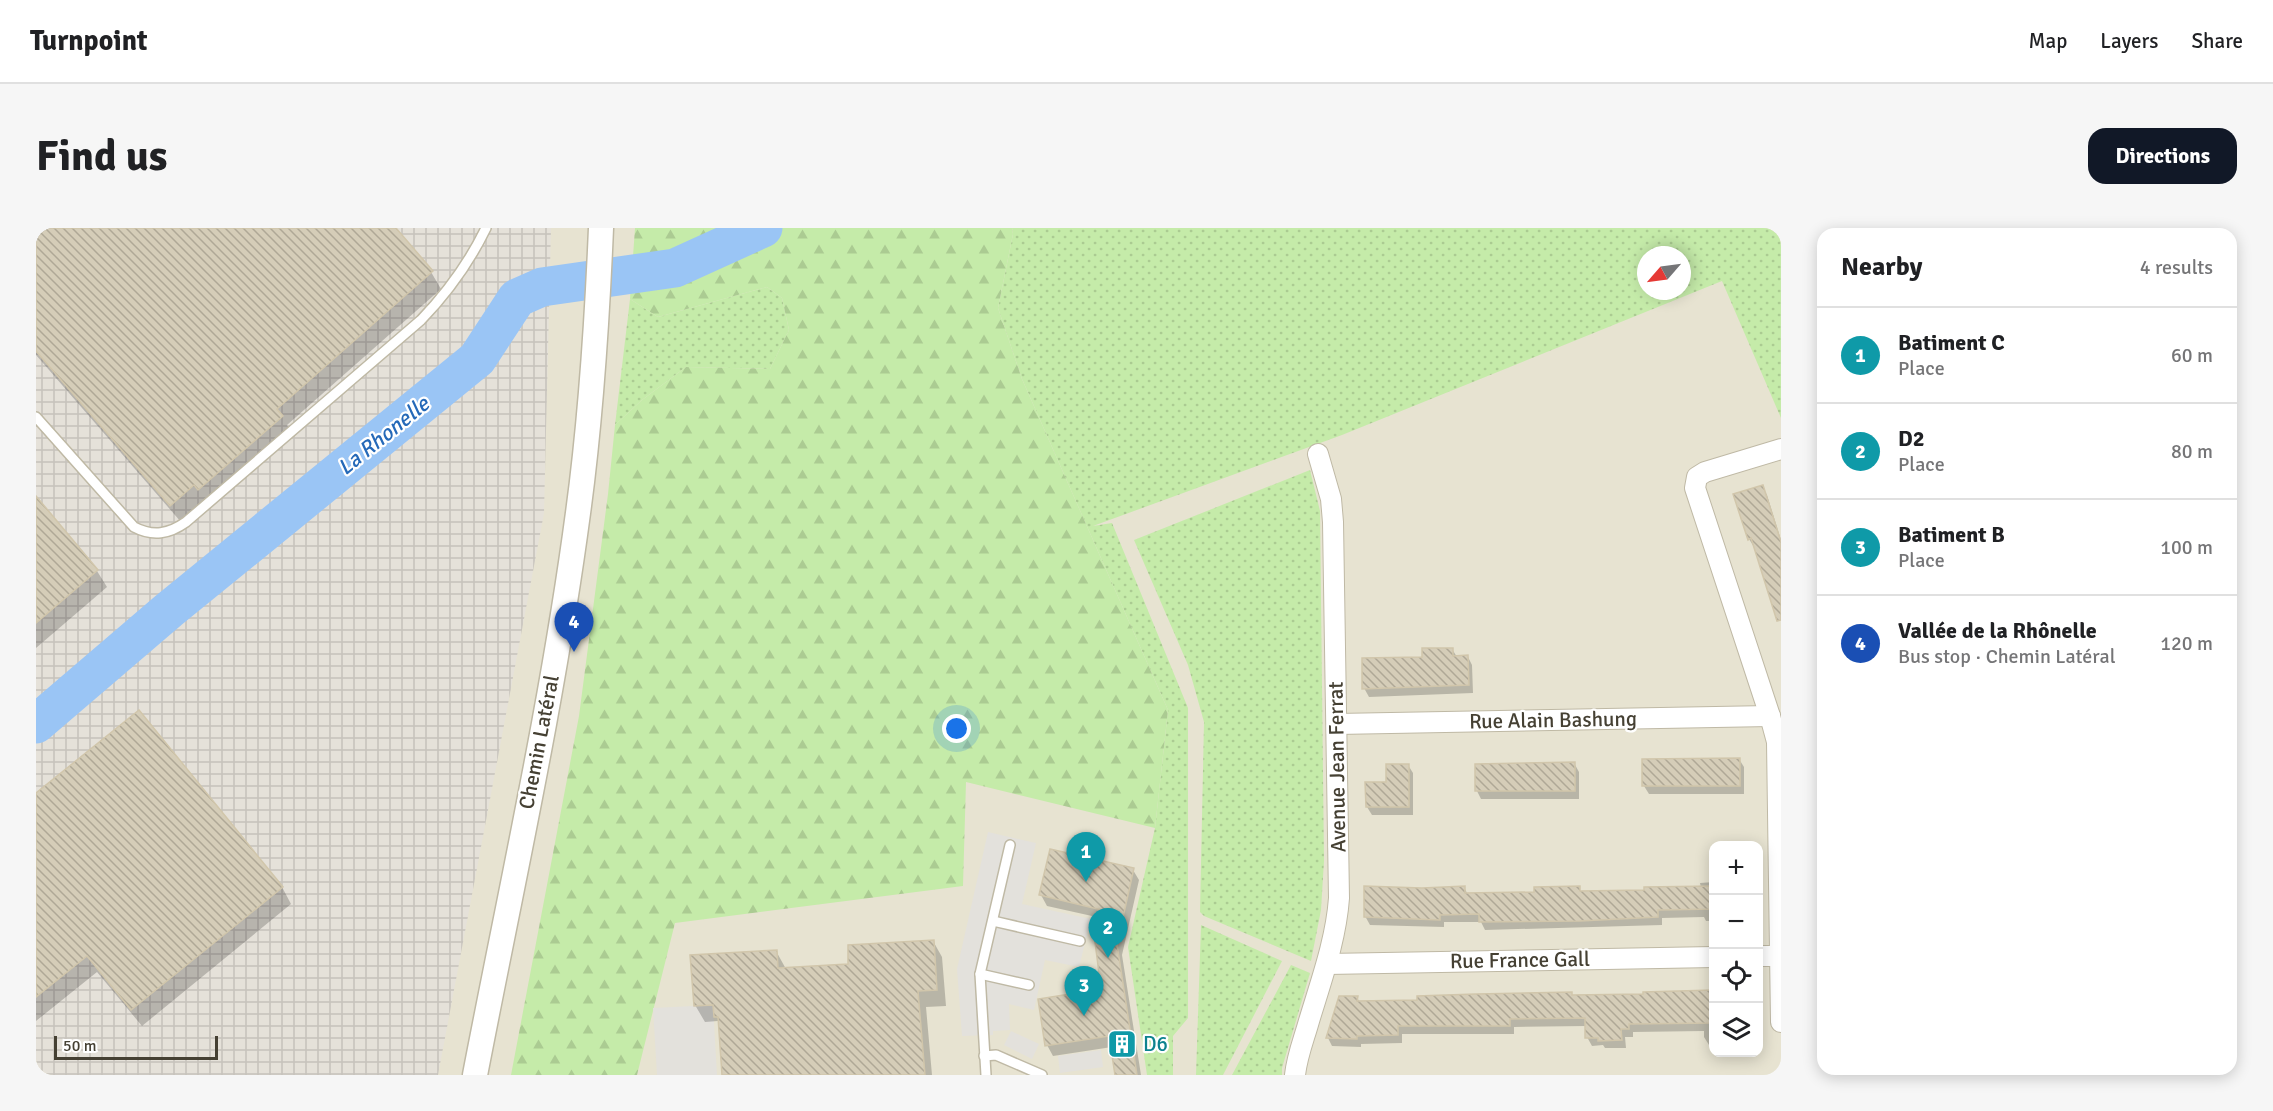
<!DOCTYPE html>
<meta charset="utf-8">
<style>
body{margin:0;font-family:Signika,sans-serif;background:#f6f6f6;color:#202124}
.controls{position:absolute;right:18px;bottom:18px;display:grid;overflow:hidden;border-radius:12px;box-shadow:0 3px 15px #0003}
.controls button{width:54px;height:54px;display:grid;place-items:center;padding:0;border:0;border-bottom:2px solid #e0e0e0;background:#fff;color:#202124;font:30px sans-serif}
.compass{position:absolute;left:1601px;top:18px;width:54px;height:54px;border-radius:50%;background:#fff;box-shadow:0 3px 15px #0003;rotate:242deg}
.scale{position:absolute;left:18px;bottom:15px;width:164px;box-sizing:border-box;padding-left:6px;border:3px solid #454033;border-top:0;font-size:16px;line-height:21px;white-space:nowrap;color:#454033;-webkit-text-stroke:4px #fff;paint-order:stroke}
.you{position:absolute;left:921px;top:501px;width:21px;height:21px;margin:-15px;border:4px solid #fff;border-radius:50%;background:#1a73e8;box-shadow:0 0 0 9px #1a73e833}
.badge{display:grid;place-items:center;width:39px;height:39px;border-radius:50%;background:#111827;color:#fff;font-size:20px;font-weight:700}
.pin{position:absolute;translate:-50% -50px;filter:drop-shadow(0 2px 3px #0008)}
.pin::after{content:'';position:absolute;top:32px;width:21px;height:18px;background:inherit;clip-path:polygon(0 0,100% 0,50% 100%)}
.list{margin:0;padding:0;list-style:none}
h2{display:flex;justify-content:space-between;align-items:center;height:78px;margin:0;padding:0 24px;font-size:26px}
h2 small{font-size:20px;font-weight:400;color:#757577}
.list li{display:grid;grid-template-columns:39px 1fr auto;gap:18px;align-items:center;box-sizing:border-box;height:96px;padding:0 24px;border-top:2px solid #e0e0e0}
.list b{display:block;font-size:22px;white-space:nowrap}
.list p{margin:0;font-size:20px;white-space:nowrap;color:#757577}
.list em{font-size:20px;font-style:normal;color:#757577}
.icon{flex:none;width:33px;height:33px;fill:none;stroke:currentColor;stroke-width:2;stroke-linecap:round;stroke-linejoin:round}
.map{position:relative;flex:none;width:1745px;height:847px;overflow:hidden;border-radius:18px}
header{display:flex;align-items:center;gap:36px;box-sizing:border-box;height:84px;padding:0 30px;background:#fff;border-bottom:2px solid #e0e0e0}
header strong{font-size:28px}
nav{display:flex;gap:33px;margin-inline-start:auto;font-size:21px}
.intro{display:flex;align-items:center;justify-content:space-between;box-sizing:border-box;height:144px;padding:0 36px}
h1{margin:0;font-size:42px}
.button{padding:15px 27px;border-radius:18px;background:#111827;color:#fff;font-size:21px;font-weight:700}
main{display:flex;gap:36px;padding:0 36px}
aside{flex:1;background:#fff;border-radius:18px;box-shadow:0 3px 15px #0003}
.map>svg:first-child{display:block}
</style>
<header>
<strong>Turnpoint</strong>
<nav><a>Map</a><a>Layers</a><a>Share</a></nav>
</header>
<div class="intro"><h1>Find us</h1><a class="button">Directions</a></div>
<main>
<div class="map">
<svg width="1745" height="847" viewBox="0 0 1745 847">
<defs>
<pattern id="industrial-grid" width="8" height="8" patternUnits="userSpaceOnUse" patternTransform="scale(1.5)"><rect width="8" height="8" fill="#e5e1d9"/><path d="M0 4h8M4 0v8" fill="none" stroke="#c6c2bb"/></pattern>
<pattern id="grass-dots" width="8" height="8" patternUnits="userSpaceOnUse" patternTransform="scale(1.5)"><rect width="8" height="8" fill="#c5eba9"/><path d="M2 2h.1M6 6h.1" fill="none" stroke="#abcb92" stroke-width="1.8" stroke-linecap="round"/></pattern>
<pattern id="forest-firs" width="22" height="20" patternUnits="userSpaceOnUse" patternTransform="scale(1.5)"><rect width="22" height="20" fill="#c5eba9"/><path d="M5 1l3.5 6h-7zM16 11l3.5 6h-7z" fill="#abcb92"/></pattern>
<pattern id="building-back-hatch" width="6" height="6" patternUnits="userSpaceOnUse" patternTransform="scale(1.5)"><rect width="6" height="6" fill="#d5cdb8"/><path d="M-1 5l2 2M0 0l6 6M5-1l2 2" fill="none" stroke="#afa896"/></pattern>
</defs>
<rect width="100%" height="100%" fill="#f3f0e3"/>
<path fill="#e7e3d1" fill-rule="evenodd" d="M0 0H1745V847H0ZM1610 27H1646V63H1610ZM1678 618H1722V824H1678Z"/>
<polygon fill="url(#industrial-grid)" points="0,0 515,0 508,285 402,847 0,847"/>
<g fill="url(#grass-dots)" fill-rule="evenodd">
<path d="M976 0H1745V190L1686 53 1306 207 1057 298 1076 295 1152 480V790L1137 808V847H1111L1092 719 1119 600 1132 482 986 151 962 80 977 6ZM1610 27H1646V63H1610Z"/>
<polygon points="731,59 746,70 753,102 734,141 650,139 606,172 579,197 594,71 622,89"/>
<polygon points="1274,242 1284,283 1288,633 1285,682 1275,733 1168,688 1164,684 1168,494 1152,437 1098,312"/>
<polygon points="1165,697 1246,733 1187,847 1160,847"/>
<polygon points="1255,737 1274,745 1246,840 1246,847 1196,847"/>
</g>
<polygon fill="url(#forest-firs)" points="599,0 976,0 977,6 962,80 986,151 1132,482 1119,600 930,554 927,658 639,695 601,847 475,847 543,488 572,266 579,197 606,172 650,139 734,141 753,102 746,70 731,59 622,89 594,71"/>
<g fill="#e3e1dc">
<polygon points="952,604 1000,615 986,676 1055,691 1043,739 1009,732 998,782 973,776 974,802 957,803 957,807 926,808 921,741"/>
<polygon points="677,777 681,847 621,847 617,780"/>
<polygon points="975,803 1003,816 996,831 968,817"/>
<polygon points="1065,822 1067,839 1024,845 1022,828"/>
</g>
<g fill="#0003">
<polygon points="0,0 358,0 395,44 405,61 251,197 256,206 145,294 0,127"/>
<polygon points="1726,259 1731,267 1745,312 1745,381 1720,319 1718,319 1713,311"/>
<polygon points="0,271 61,343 71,359 0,420"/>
<polygon points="1416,421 1421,429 1432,429 1436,437 1437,465 1333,469 1328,460"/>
<polygon points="1703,531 1708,539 1708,566 1613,566 1608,558"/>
<polygon points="1538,535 1543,544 1543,571 1445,571 1441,563"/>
<polygon points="1372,537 1377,545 1377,587 1336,587 1331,579 1331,556 1352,556"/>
<polygon points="0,567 246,659 255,676 106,798 61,744 0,793"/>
<polygon points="1097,642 1103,652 1086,727 1105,847 1081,847 1076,819 1017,828 1011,817 1067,763 1065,690 1011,678 1005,667"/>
<polygon points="1678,654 1678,693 1670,693 1668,689 1626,690 1626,697 1449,702 1445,694 1408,694 1408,699 1334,697 1329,688 1386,661 1428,659 1432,667 1500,665 1543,660 1545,664 1610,663 1665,660 1664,655"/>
<polygon points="897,713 906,729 910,778 890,779 896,847 688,847 685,797 682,793 669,794 659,777 740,723 750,741 814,737"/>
<polygon points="1667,762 1678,762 1678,817 1673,817 1668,809 1668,803 1597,804 1597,809 1589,809 1590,820 1569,820 1567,817 1556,818 1551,809 1551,798 1478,799 1478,806 1366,806 1366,815 1325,816 1325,819 1296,818 1292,810 1304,770 1321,769 1324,775 1608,767 1667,764"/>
</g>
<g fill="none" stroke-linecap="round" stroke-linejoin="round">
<polyline stroke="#9ac5f5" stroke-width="39" points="0,496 133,382 441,131 481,70 506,59 639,40 727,0"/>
</g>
<g fill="url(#building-back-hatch)" stroke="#d1c6ab" stroke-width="1.5">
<polygon points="0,0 360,0 397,43 241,181 247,188 162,262 158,257 134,278 0,123"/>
<polygon points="1727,257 1745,314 1745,392 1741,393 1715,310 1712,312 1697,266"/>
<polygon points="0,268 62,342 0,395"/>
<polygon points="1386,420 1417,420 1417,428 1432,427 1433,457 1326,461 1326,430 1386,429"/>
<polygon points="103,482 247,659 95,782 51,728 0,769 0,565"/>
<polygon points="1704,530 1704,558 1606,558 1606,531"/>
<polygon points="1539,534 1539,563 1439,563 1439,536"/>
<polygon points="1350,536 1373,536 1373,579 1330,579 1329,554 1350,554"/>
<polygon points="1014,621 1098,640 1081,716 1101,847 1079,847 1073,808 1009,818 1002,771 1065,761 1059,714 1066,682 1003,667"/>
<polygon points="1328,658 1386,660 1429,658 1429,665 1498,664 1498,659 1544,658 1544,663 1608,662 1608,659 1677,658 1677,681 1622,682 1622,689 1544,693 1443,694 1443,686 1404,687 1404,692 1328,689"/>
<polygon points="898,712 901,762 882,763 889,847 686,847 682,789 678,789 677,777 658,778 654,727 741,722 742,740 812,736 812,717"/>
<polygon points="1677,762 1677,795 1593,796 1593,801 1585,801 1586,812 1562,813 1562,810 1549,810 1549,790 1474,791 1474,798 1362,798 1362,807 1321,808 1321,811 1290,810 1303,768 1322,768 1321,773 1381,772 1381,768 1440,766 1536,764 1536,767 1607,766 1607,764"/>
</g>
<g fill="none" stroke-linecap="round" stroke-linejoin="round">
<g stroke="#bfb9a5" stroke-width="12">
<g id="service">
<path d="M0 189 98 299C117 309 133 306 150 294L385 92C412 64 433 35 450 0"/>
<polyline points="957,693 1044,713"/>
<polyline points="944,746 993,757"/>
<polyline points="948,828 960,827 1006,847"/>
<polyline points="950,847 944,746 974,617"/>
</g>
</g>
<g stroke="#bfb9a5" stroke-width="22">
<g id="minor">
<polyline points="1745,221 1669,244 1661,249 1659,260 1734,488 1741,514 1745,794"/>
<polyline points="1301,496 1734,488"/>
<polyline points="1722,728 1744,728"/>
<polyline points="1291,736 1678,729"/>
<path d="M1259 847C1261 828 1268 811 1273 793 1285 753 1300 712 1303 670L1297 294 1295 271 1282 226"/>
</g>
</g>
<g stroke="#bfb9a5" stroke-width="27">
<path id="tertiary" d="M439 847C475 660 517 473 542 285 555 190 561 95 565 0"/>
</g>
<use href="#service" stroke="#fff" stroke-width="9"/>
<use href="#minor" stroke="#fff" stroke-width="20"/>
<use href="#tertiary" stroke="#fff" stroke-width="24"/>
</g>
<defs>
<g id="building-square" transform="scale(1.5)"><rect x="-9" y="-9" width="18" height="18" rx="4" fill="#0f9aa8" stroke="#fff"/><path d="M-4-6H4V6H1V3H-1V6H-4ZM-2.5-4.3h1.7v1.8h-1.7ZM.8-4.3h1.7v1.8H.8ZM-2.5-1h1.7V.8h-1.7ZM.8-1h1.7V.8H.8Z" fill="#fff"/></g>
</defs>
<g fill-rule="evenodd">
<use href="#building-square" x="1086" y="816"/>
</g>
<g text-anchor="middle" stroke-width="4.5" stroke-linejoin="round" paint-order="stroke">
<g font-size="21" fill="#454033" stroke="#fff">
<text transform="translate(1517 492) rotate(-1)" y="7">Rue Alain Bashung</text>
<text transform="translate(503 514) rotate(-79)" y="7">Chemin Latéral</text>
<text transform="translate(1301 539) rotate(-91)" y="7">Avenue Jean Ferrat</text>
<text transform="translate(1484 732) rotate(-1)" y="7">Rue France Gall</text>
</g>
<g font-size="21" fill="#0d838f" stroke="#fff" text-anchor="start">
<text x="1107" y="823">D6</text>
</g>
<g font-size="22" font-style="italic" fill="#2569b8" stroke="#fff">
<text transform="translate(347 207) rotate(-39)" y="8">La Rhonelle</text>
</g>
</g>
</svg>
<div class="controls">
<button>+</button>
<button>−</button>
<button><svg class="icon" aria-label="locate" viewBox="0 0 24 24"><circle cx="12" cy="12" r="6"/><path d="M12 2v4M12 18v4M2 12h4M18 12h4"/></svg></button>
<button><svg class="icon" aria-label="layers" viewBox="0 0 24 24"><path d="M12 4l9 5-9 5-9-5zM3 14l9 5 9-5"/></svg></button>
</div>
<svg class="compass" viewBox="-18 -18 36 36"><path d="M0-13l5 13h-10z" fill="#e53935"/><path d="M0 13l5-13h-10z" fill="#757577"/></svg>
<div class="scale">50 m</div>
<div class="you"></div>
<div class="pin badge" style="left:1050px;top:654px;background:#0f9aa8">1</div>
<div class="pin badge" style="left:1072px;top:730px;background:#0f9aa8">2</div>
<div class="pin badge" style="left:1048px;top:788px;background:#0f9aa8">3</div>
<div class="pin badge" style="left:538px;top:424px;background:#1a4fb4">4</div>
</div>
<aside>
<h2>Nearby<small>4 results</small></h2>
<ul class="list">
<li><span class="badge" style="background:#0f9aa8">1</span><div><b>Batiment C</b><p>Place</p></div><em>60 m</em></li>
<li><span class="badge" style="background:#0f9aa8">2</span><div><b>D2</b><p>Place</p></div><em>80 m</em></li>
<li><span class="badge" style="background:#0f9aa8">3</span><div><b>Batiment B</b><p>Place</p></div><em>100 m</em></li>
<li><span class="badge" style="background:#1a4fb4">4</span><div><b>Vallée de la Rhônelle</b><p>Bus stop · Chemin Latéral</p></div><em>120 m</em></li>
</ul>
</aside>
</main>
